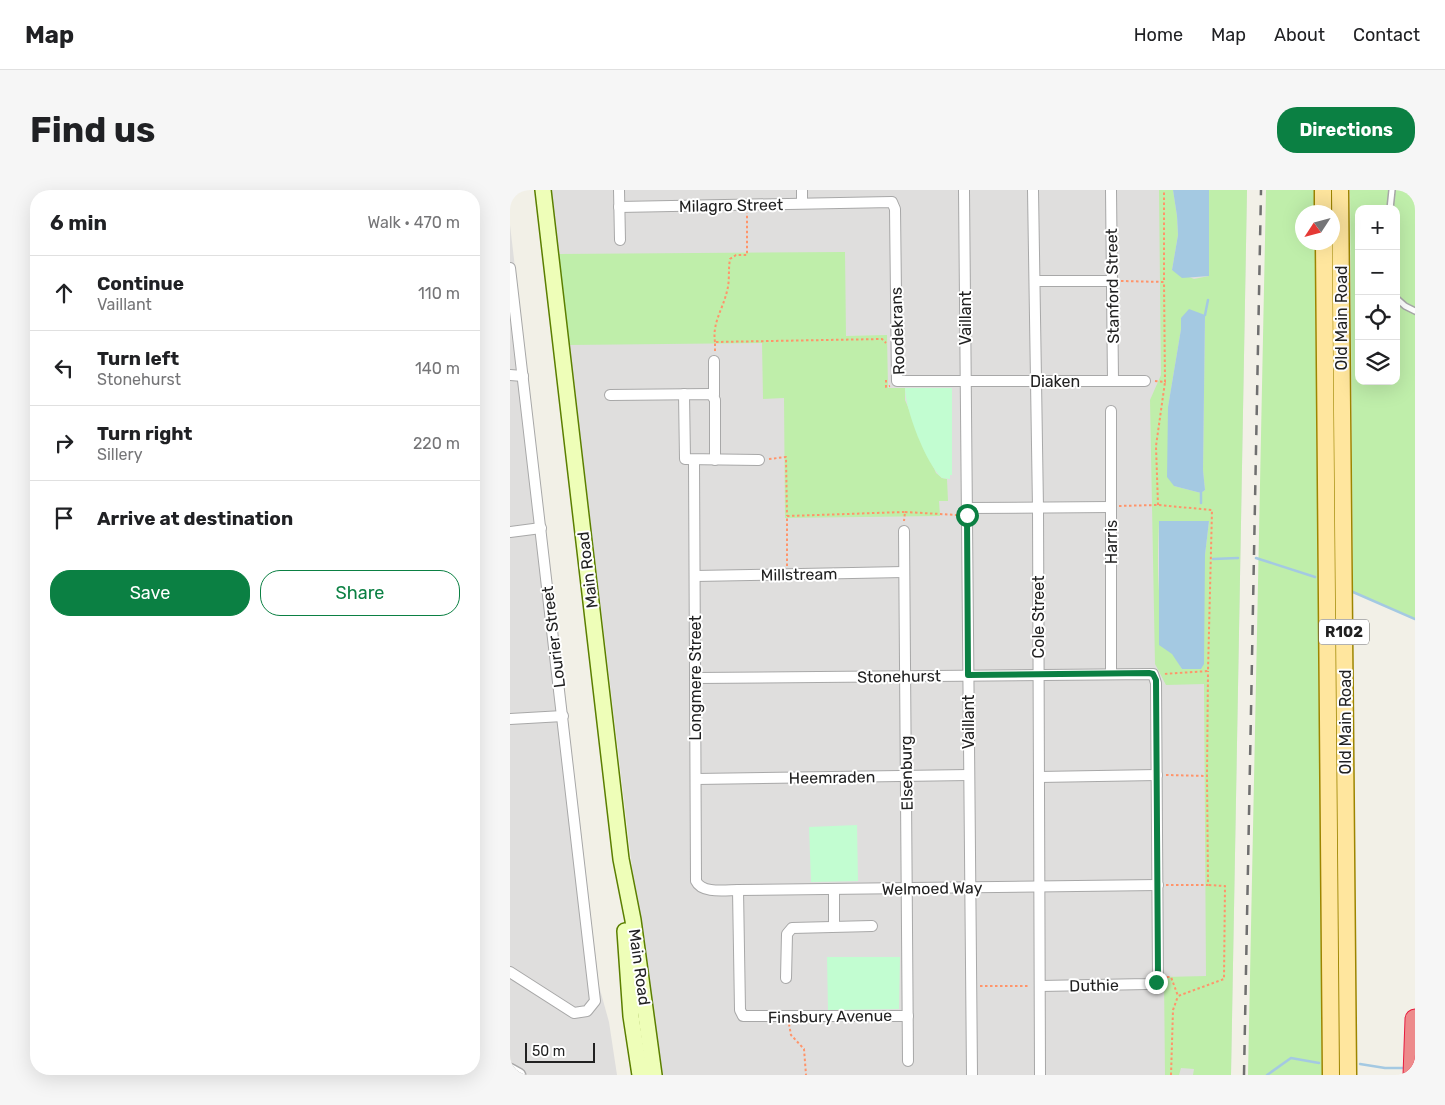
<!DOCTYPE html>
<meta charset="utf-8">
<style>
body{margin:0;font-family:Rubik,sans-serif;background:#f6f6f6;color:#202124}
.controls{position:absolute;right:15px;top:15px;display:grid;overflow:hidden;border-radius:10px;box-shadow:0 5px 20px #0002}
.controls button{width:45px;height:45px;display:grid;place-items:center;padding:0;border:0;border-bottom:1px solid #e0e0e0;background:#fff;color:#202124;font:25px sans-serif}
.compass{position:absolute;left:785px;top:15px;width:45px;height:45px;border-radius:50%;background:#fff;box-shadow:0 5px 20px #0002;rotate:234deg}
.scale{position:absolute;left:15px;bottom:12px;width:70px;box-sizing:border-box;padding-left:5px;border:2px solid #212121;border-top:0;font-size:14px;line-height:18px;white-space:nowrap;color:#212121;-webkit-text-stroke:4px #fff;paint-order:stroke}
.stop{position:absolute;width:15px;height:15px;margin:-11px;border:4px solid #0b8043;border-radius:50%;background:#fff}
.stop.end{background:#0b8043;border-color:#fff;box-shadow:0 1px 5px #0008}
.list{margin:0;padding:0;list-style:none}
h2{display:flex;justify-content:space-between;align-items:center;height:65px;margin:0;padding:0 20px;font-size:21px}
h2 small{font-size:16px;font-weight:400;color:#757577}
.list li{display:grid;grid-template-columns:32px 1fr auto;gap:15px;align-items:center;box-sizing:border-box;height:75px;padding:0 20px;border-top:1px solid #e0e0e0}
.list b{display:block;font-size:19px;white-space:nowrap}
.list p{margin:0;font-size:16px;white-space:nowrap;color:#757577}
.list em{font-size:16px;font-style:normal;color:#757577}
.actions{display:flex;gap:10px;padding:15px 20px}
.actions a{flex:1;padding:11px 0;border:1px solid #0b8043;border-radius:20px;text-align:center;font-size:18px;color:#0b8043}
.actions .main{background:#0b8043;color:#fff}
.icon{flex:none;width:28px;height:28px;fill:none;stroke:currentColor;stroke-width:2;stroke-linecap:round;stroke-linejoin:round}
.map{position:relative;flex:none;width:905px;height:885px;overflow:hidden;border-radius:20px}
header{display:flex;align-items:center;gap:30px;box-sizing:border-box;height:70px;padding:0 25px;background:#fff;border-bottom:1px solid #e0e0e0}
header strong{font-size:24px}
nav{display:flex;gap:28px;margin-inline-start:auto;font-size:18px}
.intro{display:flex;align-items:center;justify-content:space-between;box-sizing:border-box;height:120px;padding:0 30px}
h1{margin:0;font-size:35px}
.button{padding:12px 22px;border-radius:20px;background:#0b8043;color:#fff;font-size:18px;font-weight:700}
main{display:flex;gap:30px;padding:0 30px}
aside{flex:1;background:#fff;border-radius:20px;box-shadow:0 5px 20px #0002}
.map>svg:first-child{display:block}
</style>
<header>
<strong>Map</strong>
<nav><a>Home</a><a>Map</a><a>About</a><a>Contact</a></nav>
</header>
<div class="intro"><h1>Find us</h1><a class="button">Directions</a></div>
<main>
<aside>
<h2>6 min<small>Walk · 470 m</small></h2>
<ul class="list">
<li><svg class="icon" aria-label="ahead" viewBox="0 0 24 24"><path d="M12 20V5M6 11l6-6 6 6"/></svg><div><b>Continue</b><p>Vaillant</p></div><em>110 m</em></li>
<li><svg class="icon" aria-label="left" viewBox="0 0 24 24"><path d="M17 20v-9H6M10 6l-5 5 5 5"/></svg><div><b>Turn left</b><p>Stonehurst</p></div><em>140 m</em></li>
<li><svg class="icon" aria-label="right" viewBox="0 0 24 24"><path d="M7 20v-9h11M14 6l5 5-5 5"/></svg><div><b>Turn right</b><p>Sillery</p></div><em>220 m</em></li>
<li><svg class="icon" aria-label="arrive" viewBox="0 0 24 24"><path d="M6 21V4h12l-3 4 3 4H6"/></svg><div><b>Arrive at destination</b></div></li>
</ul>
<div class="actions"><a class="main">Save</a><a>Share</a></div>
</aside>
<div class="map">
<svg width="905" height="885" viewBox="0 0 905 885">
<rect width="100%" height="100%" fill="#f2f0e7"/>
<g fill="#dfdedd">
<polygon points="41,0 737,0 721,885 153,885 125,703"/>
<polygon points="0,35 89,796 99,832 107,885 0,885"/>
</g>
<g fill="#bfeeaa" fill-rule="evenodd">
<path d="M649 0H663L667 26 668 45 662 80 684 89 699 86V0H737L721 885H683L684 879 671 878 669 885H655L654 787 696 786 694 494 656 495 645 474 640 210 651 185ZM695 125 693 280 695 300 691 303 664 296 658 217 671 139V128ZM699 331 695 365 672 479C645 435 647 381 649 332Z"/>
<polygon points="756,0 805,0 805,22 792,22 792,52 805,53 812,885 738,885"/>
<path d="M840 0H905V429L843 402ZM849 19H886V191H849Z"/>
<polygon points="335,62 336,146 377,145 378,198 395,198 395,210 426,283 432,288 437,289 438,311 429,311 430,326 275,328 274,208 253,209 252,153 59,155 48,64"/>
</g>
<g fill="#c2fdd1">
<path d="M395 198H442V285H440V289L432 288C416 274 395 219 395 198Z"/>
<polygon points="347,635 348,691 301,692 299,637"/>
<polygon points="317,767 390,767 389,819 318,820"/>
</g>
<g fill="#a4c9e2">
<polygon points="663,0 699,0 699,86 672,88 662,80 668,45 667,26"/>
<polygon points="679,119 695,125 693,280 695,300 691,303 664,296 657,287 658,217 671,139 671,128"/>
<polygon points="649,331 699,331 695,365 694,474 691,479 672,479 662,464 649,455"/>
</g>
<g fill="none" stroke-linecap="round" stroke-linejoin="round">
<g stroke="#a4c9e2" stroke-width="2.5">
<polyline points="695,125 698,110"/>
<polyline points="691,303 691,313"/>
<polyline points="746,368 805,387"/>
<polyline points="703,369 728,368"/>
<polyline points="843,402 905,429"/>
<polyline points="850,874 875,878 893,878"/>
<polyline points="757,885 781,868 809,873"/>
</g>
<g stroke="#a8a8a8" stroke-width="8">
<g id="service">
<polyline points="880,19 882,0"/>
<polyline points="886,108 895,116 905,121"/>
</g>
</g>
<g stroke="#a8a8a8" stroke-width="12">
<g id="minor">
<polyline points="109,0 110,50"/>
<polyline points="292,0 292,13"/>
<polyline points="454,0 462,885"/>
<polyline points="523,0 528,318 530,885"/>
<polyline points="601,0 603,191"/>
<polyline points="109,17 382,12 385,19 387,191 635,191"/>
<polyline points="0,78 85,811 77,821 64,823 0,782"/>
<polyline points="525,91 602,91"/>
<polyline points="0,185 13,186"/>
<polyline points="174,204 175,269 249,270"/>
<polyline points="100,205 201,204 205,210 205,270"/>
<polyline points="204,205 204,171"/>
<polyline points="601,221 601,484"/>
<path d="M184 271 186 691C192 704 216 700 228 700L648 695"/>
<polyline points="457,318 601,317"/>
<polyline points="394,341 398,871"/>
<polyline points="0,342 31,338"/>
<polyline points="185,386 394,382"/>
<polyline points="185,488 643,484 646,493 648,790 638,794 530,796"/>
<polyline points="0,529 53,526"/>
<polyline points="529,587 647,585"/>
<polyline points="186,589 459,585"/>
<polyline points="324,699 324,736"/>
<polyline points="228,700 230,820 233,826 398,826"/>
<polyline points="276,788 277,744 282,738 362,736"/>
</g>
</g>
<g stroke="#a8a8a8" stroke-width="15">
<polyline id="tertiary" points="0,880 9,885"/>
</g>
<g stroke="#5b7f00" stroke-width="18">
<g id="secondary">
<polyline points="33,0 111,669 123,730 144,885"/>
<polyline points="115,741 121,826 130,885"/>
</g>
</g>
<g stroke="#9d8500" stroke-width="19">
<g id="primary">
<polyline points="813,0 813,22"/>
<polyline points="830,0 838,885"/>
<polyline points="814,52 821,885"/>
</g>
</g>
<g stroke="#e71c3e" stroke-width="21">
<polyline id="motorway" points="903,885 905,829"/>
</g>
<g stroke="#ff946a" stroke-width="2" stroke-dasharray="2.5 2.5" stroke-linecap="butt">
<polyline points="611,91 654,92 654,0"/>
<path d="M205 152C202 133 213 119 217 101 220 91 218 80 220 69L226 65H237V23"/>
<polyline points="205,161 205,152 372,149 376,153"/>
<polyline points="376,190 376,197 380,196"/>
<polyline points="645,191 655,192 654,92"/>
<polyline points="259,269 276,267 277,326"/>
<polyline points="648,315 646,256 655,192"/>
<polyline points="609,316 648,315 702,320 698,481 653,484"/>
<polyline points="395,322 447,325"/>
<polyline points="277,376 277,326 395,322 394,331"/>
<polyline points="656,585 697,586 698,481"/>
<polyline points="656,695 698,695 697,586"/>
<polyline points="657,787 661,787 668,806 714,789 715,696 698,695"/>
<polyline points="470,796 520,796"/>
<polyline points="279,834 281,845 294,859 296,885"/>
<polyline points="661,885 663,820 668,806"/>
</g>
<use href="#service" stroke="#fff" stroke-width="5"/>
<use href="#minor" stroke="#fff" stroke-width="10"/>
<use href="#tertiary" stroke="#fff" stroke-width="12"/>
<use href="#secondary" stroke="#eefeb8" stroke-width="15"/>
<use href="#primary" stroke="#ffe69e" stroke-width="16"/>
<use href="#motorway" stroke="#ed8a8b" stroke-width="19"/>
<polyline stroke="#6f6f6f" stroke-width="2.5" stroke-dasharray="10 10" stroke-linecap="butt" points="734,885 751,0"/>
</g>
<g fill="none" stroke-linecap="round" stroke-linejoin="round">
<polyline stroke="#0b8043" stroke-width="6" points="457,325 458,485 639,483 643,484 646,490 648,786 646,792"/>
</g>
<g text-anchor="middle" stroke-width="4" stroke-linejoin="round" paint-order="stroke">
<rect fill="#fff" stroke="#646464" stroke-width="1" x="809" y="429.5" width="50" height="25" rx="4"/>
<g font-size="15" font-weight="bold" fill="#212121">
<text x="834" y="447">R102</text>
</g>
<g font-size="16" fill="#212121" stroke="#fff">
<text transform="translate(221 15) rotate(-1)" y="6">Milagro Street</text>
<text transform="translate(602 96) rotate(-91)" y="6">Stanford Street</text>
<text transform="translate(455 128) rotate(-90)" y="6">Vaillant</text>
<text transform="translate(831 128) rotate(-90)" y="6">Old Main Road</text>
<text transform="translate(387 141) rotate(-92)" y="6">Roodekrans</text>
<text x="545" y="197">Diaken</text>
<text transform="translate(601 352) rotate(-90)" y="6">Harris</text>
<text transform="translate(77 380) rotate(-97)" y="6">Main Road</text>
<text transform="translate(289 384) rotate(-1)" y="6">Millstream</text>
<text transform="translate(528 427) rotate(-90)" y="6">Cole Street</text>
<text transform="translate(43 447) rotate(-97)" y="6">Lourier Street</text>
<text transform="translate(389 486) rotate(-1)" y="6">Stonehurst</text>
<text transform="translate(185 488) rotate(-90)" y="6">Longmere Street</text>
<text transform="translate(458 532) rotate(-90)" y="6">Vaillant</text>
<text transform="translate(835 532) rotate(-90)" y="6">Old Main Road</text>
<text transform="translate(396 583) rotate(-91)" y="6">Elsenburg</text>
<text transform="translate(322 587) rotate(-1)" y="6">Heemraden</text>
<text transform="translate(422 698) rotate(-1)" y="6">Welmoed Way</text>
<text transform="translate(130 777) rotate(82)" y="6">Main Road</text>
<text transform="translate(584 795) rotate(-1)" y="6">Duthie</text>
<text transform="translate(320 826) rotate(-1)" y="6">Finsbury Avenue</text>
</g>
</g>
</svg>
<div class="controls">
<button>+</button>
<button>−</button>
<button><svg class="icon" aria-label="locate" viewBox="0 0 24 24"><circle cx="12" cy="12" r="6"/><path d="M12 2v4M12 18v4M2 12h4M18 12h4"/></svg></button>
<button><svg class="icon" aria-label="layers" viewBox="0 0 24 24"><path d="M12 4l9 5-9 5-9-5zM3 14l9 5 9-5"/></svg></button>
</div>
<svg class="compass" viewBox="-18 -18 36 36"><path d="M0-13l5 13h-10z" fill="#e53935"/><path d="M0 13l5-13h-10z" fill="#757577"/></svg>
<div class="scale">50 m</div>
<div class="stop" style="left:457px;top:325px"></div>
<div class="stop end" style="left:646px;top:792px"></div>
</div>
</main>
